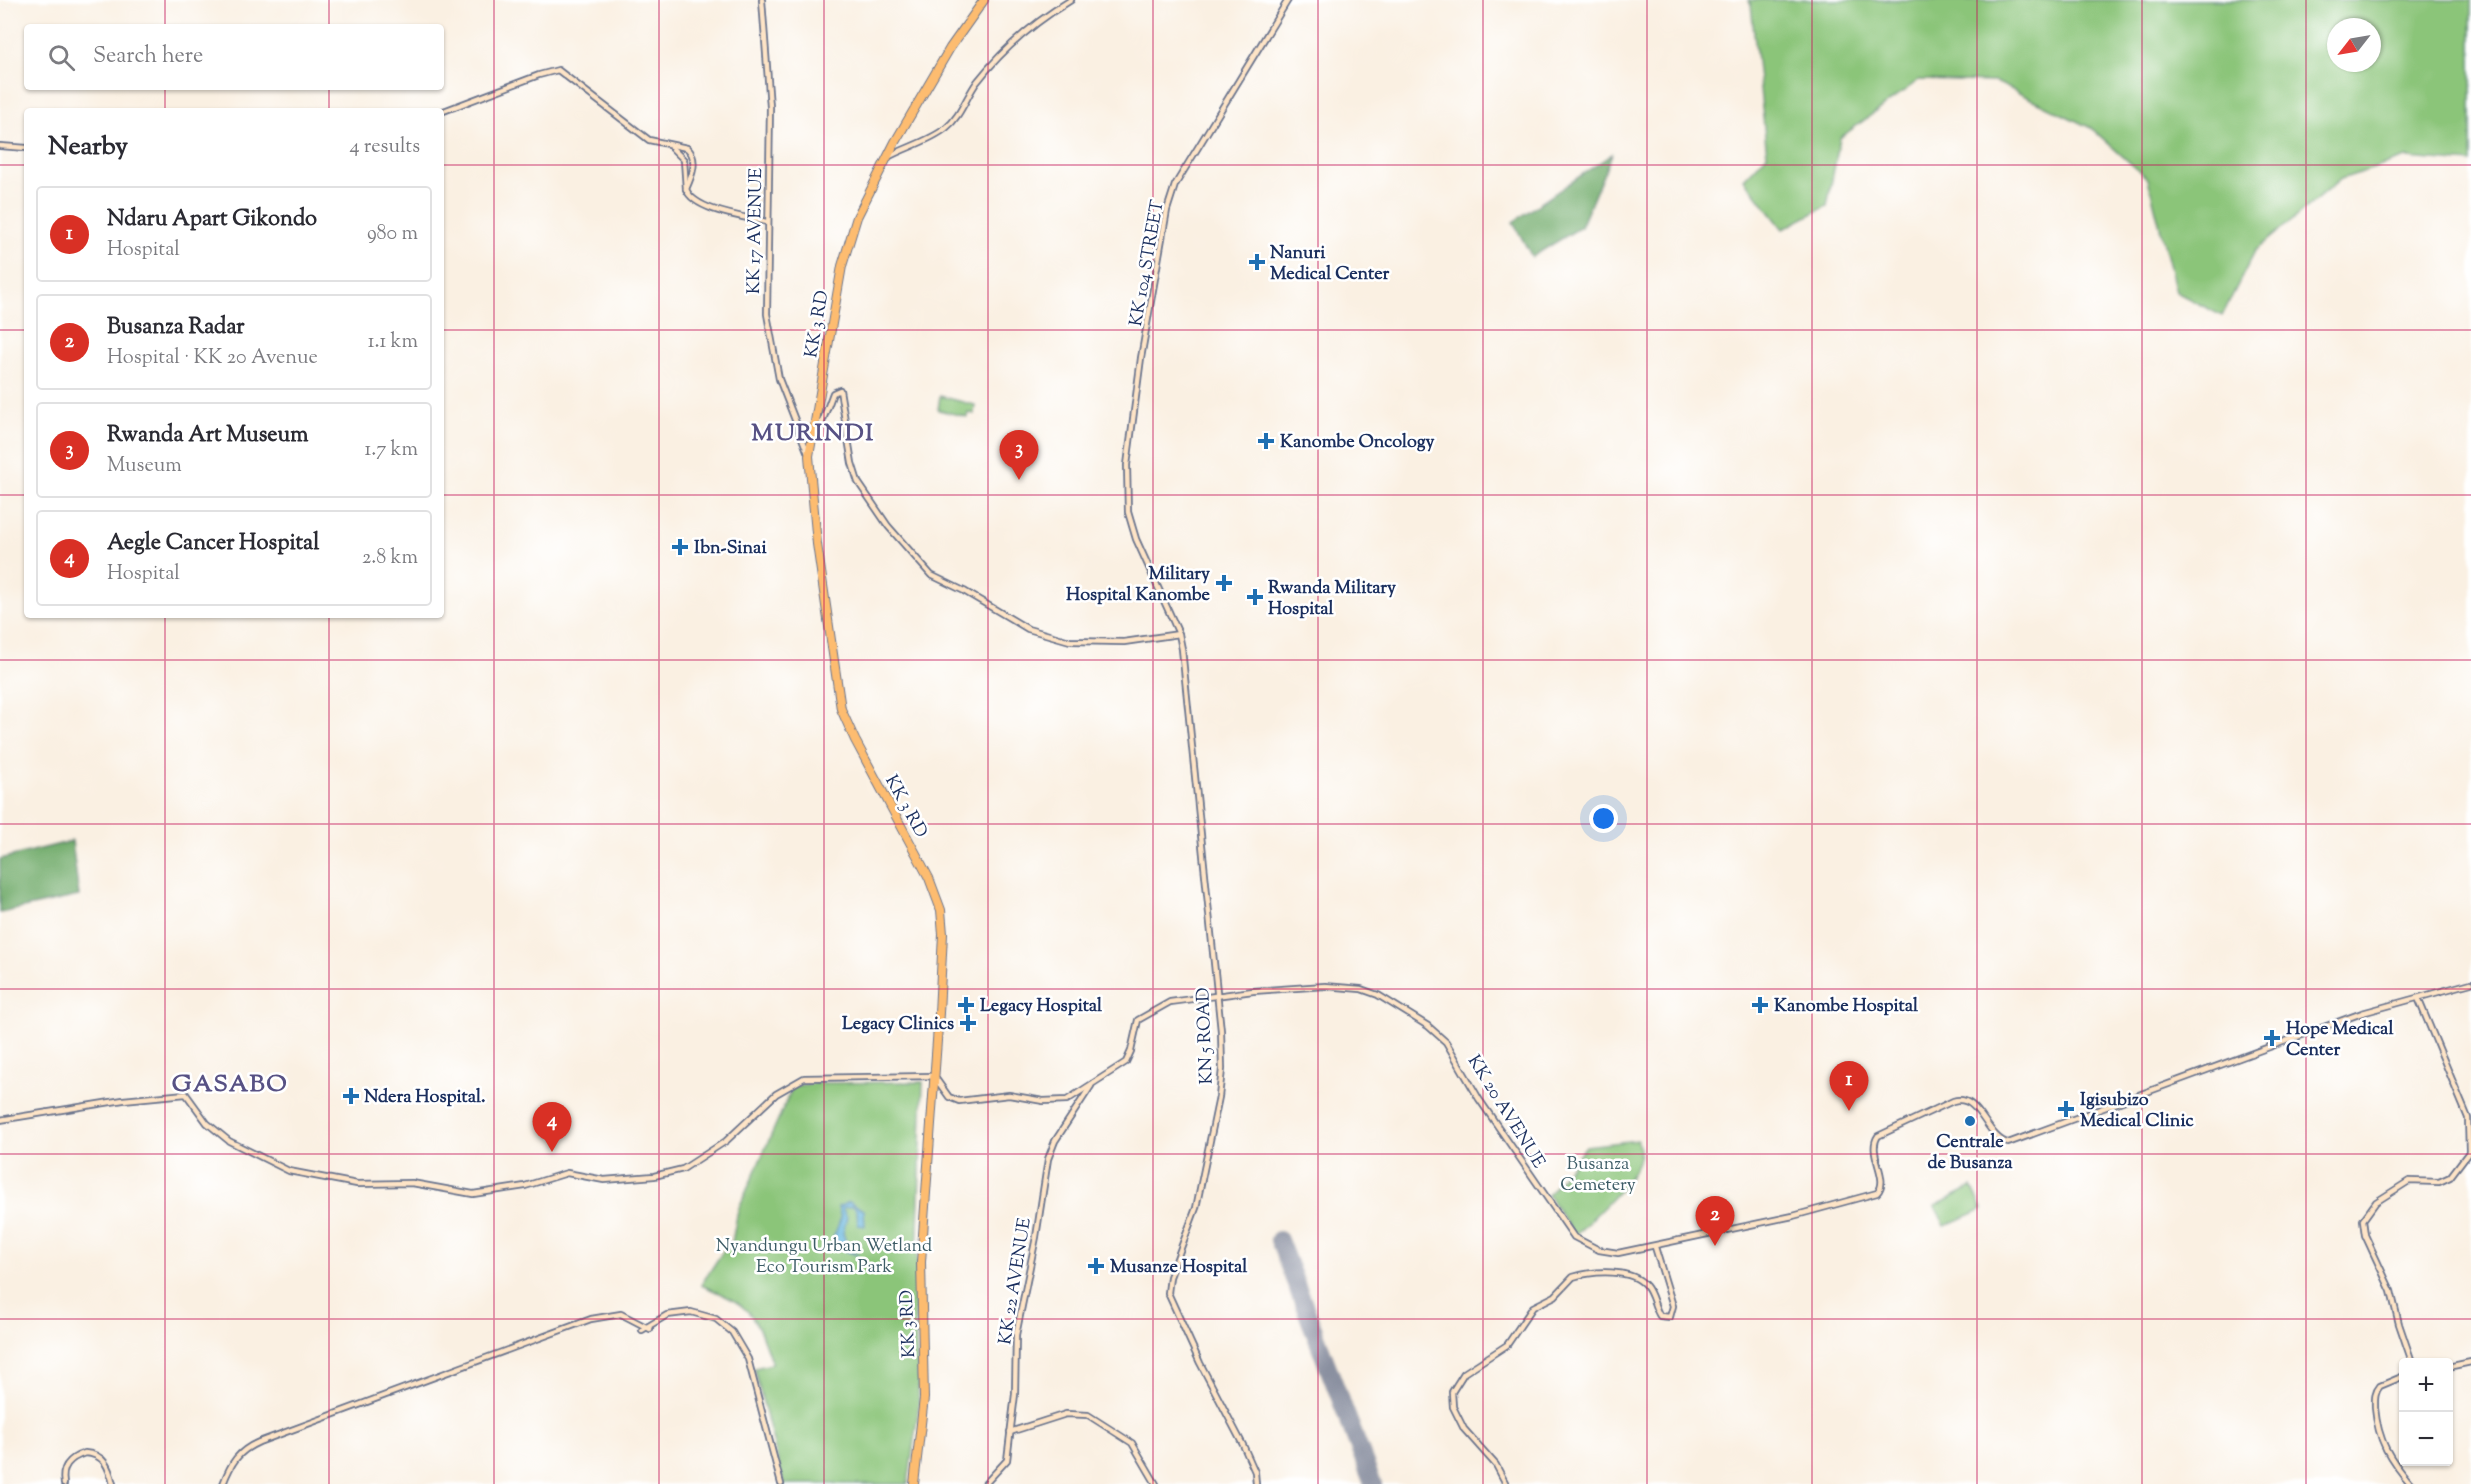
<!DOCTYPE html>
<meta charset="utf-8">
<style>
body{margin:0;font-family:"Sorts Mill Goudy",serif;background:#f2f2f3;color:#2b2b33}
.controls{position:absolute;right:18px;bottom:18px;display:grid;overflow:hidden;border-radius:6px;box-shadow:0 2px 4px #0004}
.controls button{width:54px;height:54px;display:grid;place-items:center;padding:0;border:0;border-bottom:2px solid #e1e1e2;background:#fff;color:#2b2b33;font:30px sans-serif}
.compass{position:absolute;left:2327px;top:18px;width:54px;height:54px;border-radius:50%;background:#fff;box-shadow:0 2px 4px #0004;rotate:239deg}
.you{position:absolute;left:1604px;top:819px;width:21px;height:21px;margin:-15px;border:4px solid #fff;border-radius:50%;background:#1a73e8;box-shadow:0 0 0 9px #1a73e833}
.badge{display:grid;place-items:center;width:39px;height:39px;border-radius:50%;background:#d93025;color:#fff;font-size:20px;font-weight:700}
.pin{position:absolute;translate:-50% -50px;filter:drop-shadow(0 2px 3px #0008)}
.pin::after{content:'';position:absolute;top:32px;width:21px;height:18px;background:inherit;clip-path:polygon(0 0,100% 0,50% 100%)}
.list{margin:0;padding:0;list-style:none}
h2{display:flex;justify-content:space-between;align-items:center;height:78px;margin:0;padding:0 24px;font-size:26px}
h2 small{font-size:20px;font-weight:400;color:#7c7c81}
.list li{display:grid;grid-template-columns:39px 1fr auto;gap:18px;align-items:center;box-sizing:border-box;height:96px;margin:0 12px 12px;padding:0 12px;border:2px solid #e1e1e2;border-radius:6px}
.list b{display:block;font-size:22px;white-space:nowrap}
.list p{margin:0;font-size:20px;white-space:nowrap;color:#7c7c81}
.list em{font-size:20px;font-style:normal;color:#7c7c81}
.icon{flex:none;width:33px;height:33px;fill:none;stroke:currentColor;stroke-width:2;stroke-linecap:round;stroke-linejoin:round}
.map{position:relative;flex:none;width:2471px;height:1484px;overflow:hidden}
.search{position:absolute;background:#fff;box-shadow:0 2px 4px #0004;left:24px;top:24px;width:420px;height:66px;display:flex;align-items:center;gap:15px;box-sizing:border-box;padding:0 21px;border-radius:6px;color:#7c7c81;font-size:22px}
.panel{position:absolute;background:#fff;box-shadow:0 2px 4px #0004;left:24px;top:108px;width:420px;height:510px;border-radius:6px}
.map>svg:first-child{display:block}
</style>
<div class="map">
<svg width="2471" height="1484" viewBox="0 0 2471 1484">
<rect width="100%" height="100%" fill="#fff"/>
<filter id="ink" filterUnits="userSpaceOnUse"><feTurbulence type="fractalNoise" baseFrequency=".0167" numOctaves="2"/><feDisplacementMap in="SourceGraphic" scale="12" xChannelSelector="R" yChannelSelector="G"/><feConvolveMatrix kernelMatrix="1 2 1 2 8 2 1 2 1" color-interpolation-filters="sRGB"/></filter>
<filter id="wash" filterUnits="userSpaceOnUse"><feTurbulence type="fractalNoise" baseFrequency=".008" numOctaves="4" result="noise"/><feDisplacementMap in="SourceGraphic" scale="24" xChannelSelector="R" yChannelSelector="G"/><feGaussianBlur stdDeviation="1.35" result="paint"/><feColorMatrix in="noise" values="0 0 0 0 0 0 0 0 0 0 0 0 0 0 0 0 0 1.4 0 .05"/><feComposite in="paint" operator="in"/></filter>
<g filter="url(#wash)">
<rect width="100%" height="100%" fill="#faf0e2"/>
<g fill="#8bc579" stroke="#537a6c" stroke-width="1.5" fill-rule="evenodd">
<path d="M1748 0H2471V163L2406 158 2341 179 2255 251 2222 316 2176 292 2148 179 2091 128 1996 82 1919 80 1840 138 1827 206 1783 229 1744 179 1767 155 1751 5ZM2336 27H2372V63H2336Z"/>
<polygon points="940,396 975,405 974,414 968,413 967,417 938,410"/>
<path d="M923 1082 915 1318 919 1405 908 1484H784L754 1368 772 1364C754 1312 753 1307 701 1285L727 1245 732 1242 738 1210 793 1086 816 1083Z"/>
<path d="M1637 1140C1654 1168 1592 1216 1575 1236L1548 1195 1586 1146Z"/>
<polygon points="1972,1187 1983,1209 1945,1226 1935,1206"/>
</g>
<g fill="#70aa69" stroke="#466c64" stroke-width="1.5">
<polygon points="1612,154 1581,227 1532,257 1513,222"/>
<polygon points="72,841 79,896 0,913 0,859"/>
</g>
<polygon fill="#62b6de" stroke="#3e729e" stroke-width="1.5" points="849,1202 864,1210 865,1226 858,1225 857,1210 853,1206 842,1208 847,1217 843,1233 848,1249 858,1255 846,1251 833,1239 841,1218 838,1207"/>
<g fill="none" stroke-linecap="round" stroke-linejoin="round">
<polyline stroke="#8a90a0" stroke-width="18" points="1279,1240 1373,1484"/>
</g>
</g>
<g filter="url(#ink)">
<g fill="none" stroke-linecap="round" stroke-linejoin="round">
<g stroke="#69738c" stroke-width="8">
<g id="secondary">
<polyline points="762,0 770,107 767,314 779,379 809,456"/>
<path d="M441 112 539 75 558 70 649 140 687 148C699 159 692 176 686 189 694 211 746 217 767 222"/>
<polyline points="0,146 27,148"/>
<polyline points="671,147 684,160 686,189"/>
<path d="M888 157C906 147 930 141 946 128 961 116 966 97 977 82 1003 49 1036 21 1071 0"/>
<polyline points="814,433 821,425 833,393 840,390 852,463 858,482 888,526 931,575 964,591 1028,629 1070,641 1124,642 1179,634"/>
<path d="M0 1120 123 1100 186 1094 207 1123 229 1141 289 1171 357 1184 412 1183 473 1194 525 1186 567 1173 604 1180 654 1176 683 1169 726 1141 776 1094 804 1078 934 1076 949 1097 959 1101 1009 1095 1043 1101 1067 1100 1126 1062 1131 1051 1138 1020 1170 1002 1253 991 1325 986 1361 989 1378 995 1428 1026 1446 1042 1479 1099 1574 1237 1599 1250 1618 1253 1793 1216 1877 1193C1891 1179 1866 1153 1878 1136L1953 1101C1980 1093 1985 1137 2008 1143L2362 1013 2471 983"/>
<polyline points="642,1330 667,1315 691,1312 716,1319 732,1332 748,1359 781,1484"/>
<polyline points="2412,1362 2399,1324 2391,1291 2365,1235 2363,1220 2376,1202 2409,1181 2439,1182 2450,1177 2469,1152 2468,1118 2418,998"/>
<polyline points="2448,1367 2471,1362"/>
<path d="M2404 1376 2380 1386C2374 1393 2375 1400 2375 1408 2378 1441 2390 1460 2411 1484"/>
<polyline points="1010,1432 1066,1414 1088,1415 1132,1443 1156,1484"/>
<path d="M64 1484C61 1467 69 1458 85 1453 104 1454 109 1467 113 1484"/>
<path d="M223 1484C231 1463 238 1451 259 1442L591 1319 621 1314 650 1329"/>
<polyline points="985,1484 1007,1460 1015,1394 1016,1335 1036,1237 1048,1159 1055,1141 1091,1086"/>
<polyline points="1256,1484 1255,1472 1243,1445 1200,1363 1168,1293 1170,1277 1196,1208 1219,1097 1222,1069 1221,1031 1182,649 1179,634 1136,539 1128,512 1127,465 1141,358 1167,210 1175,185 1288,0"/>
<path d="M1506 1484 1496 1465 1464 1429 1453 1407 1452 1392 1464 1373 1507 1345 1533 1307 1555 1296 1573 1277C1593 1271 1632 1268 1646 1286 1653 1294 1654 1307 1660 1316L1670 1317 1673 1306 1655 1247"/>
</g>
</g>
<g stroke="#69738c" stroke-width="10">
<polyline id="highway" points="914,1484 924,1398 921,1262 939,1013 943,934 941,910 929,878 855,740 841,709 817,544 809,456 842,266 857,217 895,142 950,48 984,0"/>
</g>
<use href="#secondary" stroke="#fee4c6" stroke-width="4.5"/>
<use href="#highway" stroke="#fdbc70" stroke-width="8"/>
</g>
</g>
<path fill="none" stroke="#c2185b" stroke-width="1.5" stroke-opacity="0.55" d="M165 0V27M329 0V27M494 0V1484M659 0V1484M824 0V1484M988 0V1484M1153 0V1484M1318 0V1484M1483 0V1484M1647 0V1484M1812 0V1484M1977 0V1484M2142 0V1484M2306 0V1484M165 87V111M329 87V111M0 165H27M441 165H2471M0 330H27M441 330H2471M0 495H27M441 495H2471M165 615V1484M329 615V1484M0 660H2471M0 824H2471M0 989H2471M0 1154H2471M0 1319H2471"/>
<g fill="#1f6fb2" stroke="#fff" stroke-width="2">
<path d="M1254 253h6v6h6v6h-6v6h-6v-6h-6v-6h6z"/>
<path d="M1263 432h6v6h6v6h-6v6h-6v-6h-6v-6h6z"/>
<path d="M677 538h6v6h6v6h-6v6h-6v-6h-6v-6h6z"/>
<path d="M1221 574h6v6h6v6h-6v6h-6v-6h-6v-6h6z"/>
<path d="M1252 588h6v6h6v6h-6v6h-6v-6h-6v-6h6z"/>
<path d="M963 996h6v6h6v6h-6v6h-6v-6h-6v-6h6z"/>
<path d="M1757 996h6v6h6v6h-6v6h-6v-6h-6v-6h6z"/>
<path d="M965 1014h6v6h6v6h-6v6h-6v-6h-6v-6h6z"/>
<path d="M2269 1029h6v6h6v6h-6v6h-6v-6h-6v-6h6z"/>
<path d="M348 1087h6v6h6v6h-6v6h-6v-6h-6v-6h6z"/>
<path d="M2063 1100h6v6h6v6h-6v6h-6v-6h-6v-6h6z"/>
<circle cx="1970" cy="1121" r="6"/>
<path d="M1093 1257h6v6h6v6h-6v6h-6v-6h-6v-6h6z"/>
</g>
<g text-anchor="middle" stroke-width="5" stroke-linejoin="round" paint-order="stroke">
<g font-size="18" fill="#1b2f5e" stroke="#fff">
<text transform="translate(754 231) rotate(-89)" y="6">KK 17 AVENUE</text>
<text transform="translate(1146 263) rotate(-80)" y="6">KK 104 STREET</text>
<text transform="translate(816 324) rotate(-80)" y="6">KK 3 RD</text>
<text transform="translate(907 806) rotate(61)" y="6">KK 3 RD</text>
<text transform="translate(1204 1036) rotate(-92)" y="6">KN 5 ROAD</text>
<text transform="translate(1507 1111) rotate(58)" y="6">KK 20 AVENUE</text>
<text transform="translate(1014 1281) rotate(-81)" y="6">KK 22 AVENUE</text>
<text transform="translate(907 1324) rotate(-92)" y="6">KK 3 RD</text>
</g>
<g font-size="18" font-weight="bold" fill="#1b2f5e" stroke="#fff" text-anchor="start">
<text x="1270" y="258">Nanuri<tspan x="1270" dy="21">Medical Center</tspan></text>
<text x="1280" y="447">Kanombe Oncology</text>
<text x="694" y="553">Ibn-Sinai</text>
<text x="1210" y="579" text-anchor="end">Military<tspan x="1210" dy="21">Hospital Kanombe</tspan></text>
<text x="1268" y="593">Rwanda Military<tspan x="1268" dy="21">Hospital</tspan></text>
<text x="980" y="1011">Legacy Hospital</text>
<text x="1774" y="1011">Kanombe Hospital</text>
<text x="954" y="1029" text-anchor="end">Legacy Clinics</text>
<text x="2286" y="1034">Hope Medical<tspan x="2286" dy="21">Center</tspan></text>
<text x="364" y="1102">Ndera Hospital.</text>
<text x="2080" y="1105">Igisubizo<tspan x="2080" dy="21">Medical Clinic</tspan></text>
<text x="1970" y="1147" text-anchor="middle">Centrale<tspan x="1970" dy="21">de Busanza</tspan></text>
<text x="1110" y="1272">Musanze Hospital</text>
</g>
<g font-size="18" fill="#3d5c66" stroke="#fff">
<text x="1598" y="1169">Busanza<tspan x="1598" dy="21">Cemetery</tspan></text>
<text x="824" y="1251">Nyandungu Urban Wetland<tspan x="824" dy="21">Eco Tourism Park</tspan></text>
</g>
<g font-size="24" font-weight="bold" letter-spacing="1.5" fill="#575184" stroke="#fff">
<text x="813" y="440">MURINDI</text>
<text x="230" y="1091">GASABO</text>
</g>
</g>
</svg>
<div class="controls">
<button>+</button>
<button>−</button>
</div>
<svg class="compass" viewBox="-18 -18 36 36"><path d="M0-13l5 13h-10z" fill="#e53935"/><path d="M0 13l5-13h-10z" fill="#7c7c81"/></svg>
<div class="you"></div>
<div class="pin badge" style="left:1849px;top:1111px">1</div>
<div class="pin badge" style="left:1715px;top:1246px">2</div>
<div class="pin badge" style="left:1019px;top:480px">3</div>
<div class="pin badge" style="left:552px;top:1152px">4</div>
<div class="search"><svg class="icon" aria-label="search" viewBox="0 0 24 24"><circle cx="10" cy="10" r="6"/><path d="M15 15l6 6"/></svg>Search here</div>
<section class="panel">
<h2>Nearby<small>4 results</small></h2>
<ul class="list">
<li><span class="badge">1</span><div><b>Ndaru Apart Gikondo</b><p>Hospital</p></div><em>980 m</em></li>
<li><span class="badge">2</span><div><b>Busanza Radar</b><p>Hospital · KK 20 Avenue</p></div><em>1.1 km</em></li>
<li><span class="badge">3</span><div><b>Rwanda Art Museum</b><p>Museum</p></div><em>1.7 km</em></li>
<li><span class="badge">4</span><div><b>Aegle Cancer Hospital</b><p>Hospital</p></div><em>2.8 km</em></li>
</ul>
</section>
</div>
